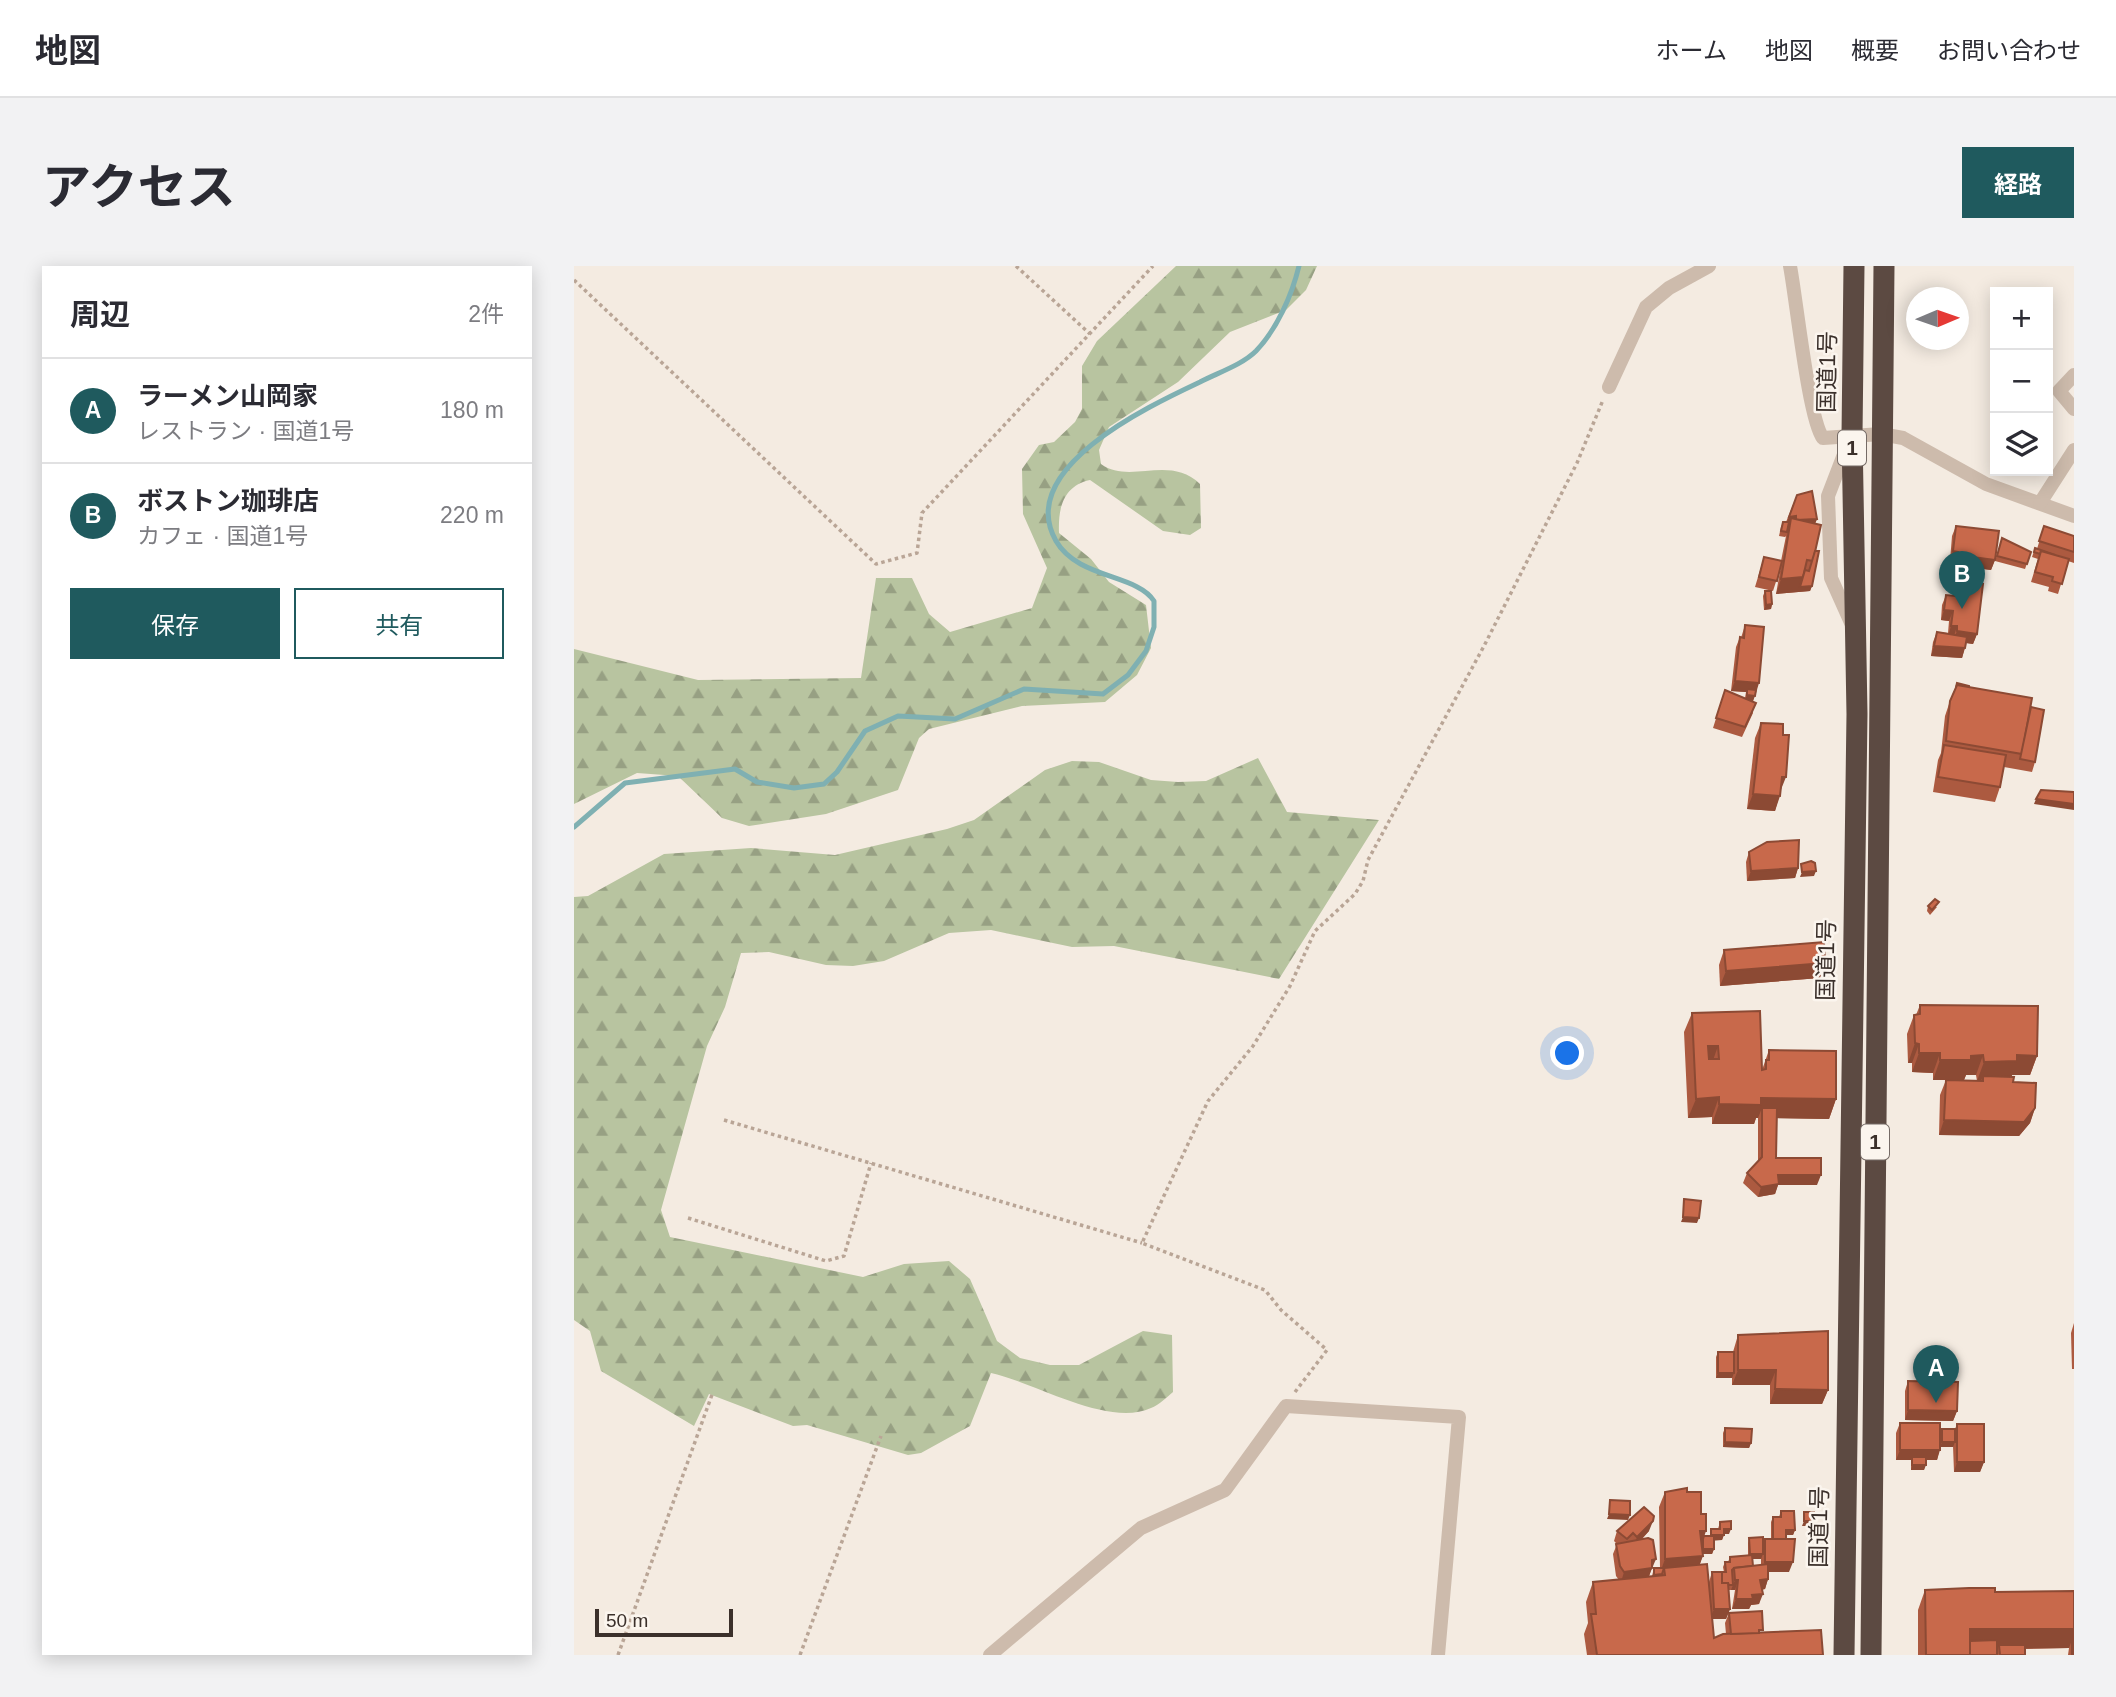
<!DOCTYPE html>
<html lang="ja">
<meta charset="utf-8">
<style>
body{margin:0;font-family:Arial,"Noto Sans JP",sans-serif;background:#f2f2f3;color:#2b2b33}
.controls{position:absolute;right:21px;top:21px;display:grid;overflow:hidden;border-radius:0px;box-shadow:0 4px 18px #0003}
.controls button{width:63px;height:63px;display:grid;place-items:center;padding:0;border:0;border-bottom:2px solid #e1e1e2;background:#fff;color:#2b2b33;font:35px sans-serif}
.compass{position:absolute;left:1332px;top:21px;width:63px;height:63px;border-radius:50%;background:#fff;box-shadow:0 4px 18px #0003;rotate:88deg}
.scale{position:absolute;left:21px;bottom:18px;width:138px;box-sizing:border-box;padding-left:7px;border:4px solid #3b302b;border-top:0;font-size:19px;line-height:24px;white-space:nowrap;color:#3b302b;-webkit-text-stroke:5px #fbf5ee;paint-order:stroke}
.you{position:absolute;left:994px;top:788px;width:24px;height:24px;margin:-18px;border:5px solid #fff;border-radius:50%;background:#1a73e8;box-shadow:0 0 0 10px #1a73e833}
.badge{display:grid;place-items:center;width:46px;height:46px;border-radius:50%;background:#1f5a5e;color:#fff;font-size:23px;font-weight:700}
.pin{position:absolute;translate:-50% -58px;filter:drop-shadow(0 2px 4px #0008)}
.pin::after{content:'';position:absolute;top:37px;width:24px;height:21px;background:inherit;clip-path:polygon(0 0,100% 0,50% 100%)}
.list{margin:0;padding:0;list-style:none}
h2{display:flex;justify-content:space-between;align-items:center;height:91px;margin:0;padding:0 28px;font-size:30px}
h2 small{font-size:23px;font-weight:400;color:#7c7c81}
.list li{display:grid;grid-template-columns:46px 1fr auto;gap:21px;align-items:center;box-sizing:border-box;height:105px;padding:0 28px;border-top:2px solid #e1e1e2}
.list b{display:block;font-size:26px;white-space:nowrap}
.list p{margin:0;font-size:23px;white-space:nowrap;color:#7c7c81}
.list em{font-size:23px;font-style:normal;color:#7c7c81}
.actions{display:flex;gap:14px;padding:21px 28px}
.actions a{flex:1;padding:16px 0;border:2px solid #1f5a5e;border-radius:0px;text-align:center;font-size:24px;color:#1f5a5e}
.actions .main{background:#1f5a5e;color:#fff}
.icon{flex:none;width:38px;height:38px;fill:none;stroke:currentColor;stroke-width:2;stroke-linecap:round;stroke-linejoin:round}
.map{position:relative;flex:none;width:1500px;height:1389px;overflow:hidden;border-radius:0px}
header{display:flex;align-items:center;gap:42px;box-sizing:border-box;height:98px;padding:0 35px;background:#fff;border-bottom:2px solid #e1e1e2}
header strong{font-size:33px}
nav{display:flex;gap:38px;margin-inline-start:auto;font-size:24px}
.intro{display:flex;align-items:center;justify-content:space-between;box-sizing:border-box;height:168px;padding:0 42px}
h1{margin:0;font-size:49px}
.button{padding:18px 32px;border-radius:0px;background:#1f5a5e;color:#fff;font-size:24px;font-weight:700}
main{display:flex;gap:42px;padding:0 42px}
aside{flex:1;background:#fff;border-radius:0px;box-shadow:0 4px 18px #0003}
.map>svg:first-child{display:block}
</style>
<header>
<strong>地図</strong>
<nav><a>ホーム</a><a>地図</a><a>概要</a><a>お問い合わせ</a></nav>
</header>
<div class="intro"><h1>アクセス</h1><a class="button">経路</a></div>
<main>
<aside>
<h2>周辺<small>2件</small></h2>
<ul class="list">
<li><span class="badge">A</span><div><b>ラーメン山岡家</b><p>レストラン · 国道1号</p></div><em>180 m</em></li>
<li><span class="badge">B</span><div><b>ボストン珈琲店</b><p>カフェ · 国道1号</p></div><em>220 m</em></li>
</ul>
<div class="actions"><a class="main">保存</a><a>共有</a></div>
</aside>
<div class="map">
<svg width="1500" height="1389" viewBox="0 0 1500 1389">
<defs>
<pattern id="forest-firs" width="22" height="20" patternUnits="userSpaceOnUse" patternTransform="scale(1.75)"><rect width="22" height="20" fill="#b8c4a0"/><path d="M5 1l3.5 6h-7zM16 11l3.5 6h-7z" fill="#97a083"/></pattern>
</defs>
<rect width="100%" height="100%" fill="#f4ebe1"/>
<g fill="url(#forest-firs)">
<path d="M602 0H743L732 24 712 44 656 66 604 116 535 161 525 184 527 198C556 219 595 188 626 218L627 262 616 269 589 265 516 214C489 220 484 242 485 267L517 293 535 316 572 339 577 382 563 409 531 436 448 440 355 463 345 472 324 524 252 548 175 560 148 552 104 510 63 507 0 538V383L124 414 287 412 302 312H338L355 348 376 366 458 342 473 302 449 248 448 203 465 179 480 176 501 156 508 143V100L523 75Z"/>
<path d="M684 492 713 546 805 554 705 713 540 680 498 681 417 664 375 667 310 695 279 700 252 699 195 686 167 687 151 741 133 780 87 944 96 971 289 1011 330 998 375 995 396 1013 423 1075 446 1092 476 1099H505L569 1065 598 1069 599 1126C593 1131 585 1139 577 1142 534 1162 460 1116 417 1107L396 1160 347 1187 334 1189 233 1159 219 1160 135 1128 120 1160 27 1105 16 1065 0 1054V631L14 630 90 588 177 582 261 589 373 563 400 554 471 504 498 495 525 496 577 514 604 516 632 515Z"/>
</g>
<g fill="none" stroke-linecap="round" stroke-linejoin="round">
<path stroke="#7fb0b2" stroke-width="5" d="M0 561 51 517 161 503 183 516 220 522 250 518 263 506 291 465 324 450 381 453 450 423 529 428 554 409 572 385 580 361V335C563 308 504 313 482 275 441 203 573 141 626 116 643 107 668 99 682 85 703 63 718 29 725 0"/>
<g stroke="#b9a596" stroke-width="3.5" stroke-dasharray="3.5 3.5" stroke-linecap="butt">
<polyline points="442,0 516,68"/>
<polyline points="0,14 302,298 343,287 348,247 579,0"/>
<polyline points="150,854 568,977"/>
<polyline points="114,952 252,995 270,990 297,897"/>
<polyline points="721,1126 753,1084 707,1044 691,1024 568,977 634,835 679,780 716,720 741,665 781,628 789,615 794,594 910,380 1003,197 1029,134"/>
<polyline points="44,1389 139,1126"/>
<polyline points="226,1389 307,1170"/>
</g>
<g stroke="#cdbbac" stroke-width="14">
<path d="M1216 0C1222 31 1235 155 1249 172L1307 168 1329 172 1412 218 1500 250"/>
<polyline points="1500,109 1485,125 1500,143"/>
<polyline points="1035,121 1072,41 1095,22 1135,0"/>
<polyline points="1274,178 1254,230 1257,312 1278,359"/>
<polyline points="1466,237 1500,184"/>
<polyline points="416,1389 567,1262 651,1224 712,1140 885,1151 864,1389"/>
</g>
<g stroke="#5c4a42" stroke-width="21">
<polyline points="1270,1389 1283,448 1278,169 1280,0"/>
<polyline points="1297,1389 1310,0"/>
</g>
</g>
<g fill="#ac5a40" fill-rule="evenodd">
<polygon points="1223,229 1243,253 1241,257 1241,285 1238,320 1236,325 1202,328 1207,300 1199,325 1181,321 1190,291 1207,295 1212,270 1211,271 1205,270 1207,261 1209,256 1212,256"/>
<polygon points="1382,260 1421,294 1417,304 1380,299 1380,296 1376,295 1378,270"/>
<polygon points="1470,260 1500,270 1500,297 1494,295 1484,328 1474,325 1475,321 1457,316 1464,293 1458,291 1461,282 1463,283"/>
<polygon points="1428,272 1457,286 1451,303 1421,295"/>
<polygon points="1383,315 1403,368 1399,378 1392,377 1388,392 1357,390 1359,376 1363,366 1374,367 1375,355 1367,354 1368,339 1372,329 1379,330"/>
<polygon points="1191,325 1198,338 1197,343 1190,344 1189,330"/>
<polygon points="1171,359 1181,427 1179,435 1176,434 1179,447 1168,471 1139,462 1151,424 1171,432 1172,426 1157,425 1162,381 1166,371 1167,372"/>
<polygon points="1395,421 1457,441 1461,496 1458,506 1430,501 1426,521 1421,536 1359,526 1364,494 1367,487 1371,450 1376,435"/>
<polygon points="1187,457 1206,526 1201,545 1173,543 1181,472"/>
<polygon points="1175,586 1224,602 1221,612 1173,615 1172,596"/>
<polygon points="1354,640 1363,641 1356,649 1353,645"/>
<polygon points="1150,684 1246,712 1146,720 1145,699"/>
<path d="M1346 739 1463 790 1456 809H1438V811L1439 816 1461 842 1456 857 1445 870 1365 869 1366 829 1372 814H1359V807L1338 806V797H1334L1333 768 1340 749H1342ZM1392 809H1402L1403 815 1390 814Z"/>
<polygon points="1118,747 1188,804 1195,784 1262,833 1255,853 1203,852 1202,892 1243,919 1204,919 1201,928 1184,931 1169,917 1173,907 1184,895 1184,852 1182,852 1180,858 1138,858 1138,851 1114,852 1110,766"/>
<polygon points="1500,1057 1500,1103 1498,1103 1497,1067"/>
<polygon points="1164,1069 1254,1124 1248,1138 1196,1138 1196,1119 1158,1119 1158,1111 1158,1112 1142,1112 1142,1091 1144,1086 1159,1086"/>
<polygon points="1334,1115 1383,1145 1379,1155 1331,1154 1331,1125"/>
<polygon points="1326,1157 1366,1167 1368,1163 1381,1163 1383,1158 1410,1196 1406,1206 1380,1206 1379,1180 1366,1181 1363,1194 1352,1194 1350,1204 1337,1204 1337,1194 1322,1194 1322,1167"/>
<polygon points="1151,1162 1177,1177 1175,1182 1149,1181 1149,1167"/>
<path d="M1091 1226H1113L1127 1248 1130 1270H1136L1137 1263H1144L1146 1256 1155 1268H1150L1148 1274H1140V1283L1138 1288H1129L1126 1298 1135 1316 1138 1306H1150L1149 1301 1151 1296H1154L1156 1291 1174 1289V1277L1175 1272 1189 1279 1191 1273H1197V1256L1199 1251H1205L1207 1245 1221 1264 1219 1269H1212L1215 1306H1194V1313L1191 1323 1188 1324 1185 1338 1177 1339 1175 1343H1158L1161 1324H1155L1156 1343 1152 1353H1138L1140 1372 1152 1368 1151 1357 1155 1347 1187 1367 1249 1389H1013L1010 1368 1014 1357 1012 1336 1019 1316 1045 1314 1042 1310 1039 1288 1043 1278 1040 1275 1043 1265H1075L1068 1273 1078 1303 1077 1304 1075 1311 1078 1310 1080 1302H1086L1085 1241ZM1178 1293H1187V1299L1179 1300Z"/>
<polygon points="1351,1324 1421,1326 1500,1325 1500,1389 1494,1389 1495,1382 1451,1383 1451,1389 1344,1389 1344,1344"/>
</g>
<g fill="#8c4a34">
<polygon points="1222,250 1218,260 1217,252 1215,260 1211,261 1215,251"/>
<polygon points="1243,253 1239,263 1222,254"/>
<polygon points="1379,285 1384,286 1380,296 1376,295"/>
<polygon points="1383,289 1421,294 1417,304 1380,299"/>
<polygon points="1229,311 1238,320 1236,325 1202,328 1207,313"/>
<polygon points="1198,338 1197,343 1190,344 1192,339"/>
<polygon points="1370,344 1379,345 1375,355 1367,354"/>
<polygon points="1377,360 1383,360 1380,370 1374,370"/>
<polygon points="1383,365 1403,368 1399,378 1379,375"/>
<polygon points="1360,380 1391,382 1388,392 1357,390"/>
<polygon points="1161,415 1185,417 1182,427 1173,423 1172,426 1157,425"/>
<polygon points="1173,429 1181,430 1179,435 1171,434"/>
<polygon points="1208,511 1212,511 1206,526"/>
<polygon points="1179,528 1206,530 1201,545 1173,543"/>
<polygon points="1462,533 1500,538 1500,544 1460,538"/>
<polygon points="1224,602 1221,612 1173,615 1177,605"/>
<polygon points="1242,605 1240,610 1226,611 1228,606"/>
<polygon points="1251,697 1246,712 1146,720 1152,705"/>
<polygon points="1341,777 1345,778 1338,797 1334,797"/>
<polygon points="1134,780 1144,780 1137,800 1127,800"/>
<polygon points="1345,787 1366,787 1359,807 1338,806"/>
<polygon points="1409,789 1402,809 1392,809 1390,814 1359,814 1366,794 1397,790"/>
<polygon points="1443,789 1463,790 1456,809 1438,809 1436,815 1409,810 1407,815 1403,815 1410,796"/>
<polygon points="1145,831 1138,851 1114,852 1122,833"/>
<polygon points="1187,832 1262,833 1255,853 1188,852 1188,842 1184,852 1182,852 1180,858 1138,858 1145,838"/>
<polygon points="1461,842 1456,857 1445,870 1365,869 1370,854"/>
<polygon points="1204,909 1247,909 1243,919 1204,919 1201,928 1184,931 1187,921"/>
<polygon points="1109,951 1125,952 1123,957 1107,956"/>
<polygon points="1164,1104 1202,1104 1196,1119 1158,1119"/>
<polygon points="1144,1107 1160,1107 1158,1112 1142,1112"/>
<polygon points="1201,1123 1254,1124 1248,1138 1196,1138"/>
<polygon points="1334,1144 1383,1145 1379,1155 1331,1154"/>
<polygon points="1151,1176 1177,1177 1175,1182 1149,1181"/>
<polygon points="1368,1176 1381,1176 1379,1181 1366,1181"/>
<polygon points="1326,1184 1366,1184 1363,1194 1338,1194 1338,1191 1337,1194 1322,1194"/>
<polygon points="1383,1196 1410,1196 1406,1206 1380,1206"/>
<polygon points="1338,1199 1352,1199 1350,1204 1337,1204"/>
<polygon points="1035,1248 1056,1249 1054,1254 1033,1253"/>
<polygon points="1079,1255 1075,1265 1060,1281 1063,1271"/>
<polygon points="1230,1255 1240,1255 1238,1260 1228,1260"/>
<polygon points="1150,1263 1157,1263 1155,1268 1148,1268"/>
<polygon points="1212,1264 1221,1264 1219,1269 1210,1269"/>
<polygon points="1126,1265 1132,1265 1127,1280"/>
<polygon points="1137,1269 1150,1269 1148,1274 1136,1275"/>
<polygon points="1129,1283 1140,1283 1138,1288 1127,1288"/>
<polygon points="1176,1288 1189,1288 1187,1293 1174,1293"/>
<polygon points="1129,1290 1123,1305 1090,1302 1086,1307 1091,1293"/>
<polygon points="1082,1293 1074,1312 1047,1316 1050,1306 1078,1294"/>
<polygon points="1191,1296 1219,1296 1215,1306 1187,1306"/>
<polygon points="1194,1313 1191,1323 1182,1324 1186,1314"/>
<polygon points="1161,1314 1164,1314 1161,1324 1157,1324"/>
<polygon points="1189,1328 1185,1338 1177,1339 1175,1343 1158,1343 1162,1333 1178,1329"/>
<polygon points="1140,1343 1156,1343 1152,1353 1136,1353"/>
<polygon points="1396,1363 1500,1363 1500,1382 1498,1374 1495,1382 1425,1383 1425,1379 1424,1383 1395,1383"/>
</g>
<g fill="#c8694b" stroke="#8c4a34" stroke-width="2" fill-rule="evenodd">
<polygon points="1238,225 1243,253 1222,254 1222,250 1215,251 1223,229"/>
<polygon points="1217,252 1247,259 1239,295 1233,294 1229,311 1207,313"/>
<polygon points="1209,256 1215,256 1213,266 1207,265"/>
<polygon points="1382,260 1425,265 1421,294 1383,289 1384,286 1379,285"/>
<polygon points="1470,260 1500,270 1500,286 1465,275"/>
<polygon points="1428,272 1457,286 1453,298 1423,290"/>
<polygon points="1461,282 1481,289 1467,285 1466,288 1460,286"/>
<polygon points="1241,285 1245,285 1238,320 1226,321 1231,304 1235,305"/>
<polygon points="1467,285 1495,293 1488,318 1478,315 1479,311 1461,306"/>
<polygon points="1190,291 1208,295 1203,315 1185,311"/>
<polygon points="1383,315 1409,318 1403,368 1383,365 1383,360 1377,360 1379,345 1370,344 1372,329 1381,330"/>
<polygon points="1191,325 1197,325 1198,338 1192,339"/>
<polygon points="1171,359 1190,361 1185,417 1161,415 1166,371 1170,372"/>
<polygon points="1363,366 1393,371 1391,382 1360,380"/>
<polygon points="1383,417 1395,420 1395,421 1383,419 1382,421"/>
<polygon points="1383,419 1458,432 1448,488 1372,475 1376,435"/>
<polygon points="1173,423 1182,424 1181,430 1173,429"/>
<polygon points="1151,424 1182,437 1171,461 1142,452"/>
<polygon points="1457,441 1470,444 1461,496 1446,493"/>
<polygon points="1187,457 1209,458 1209,469 1215,469 1212,511 1208,511 1206,530 1179,528"/>
<polygon points="1370,479 1432,489 1426,521 1364,511"/>
<polygon points="1467,524 1500,526 1500,538 1462,533"/>
<polygon points="1225,574 1224,602 1177,605 1175,586 1193,576"/>
<polygon points="1237,595 1241,597 1242,605 1228,606 1227,598"/>
<polygon points="1361,633 1365,636 1358,644 1354,640"/>
<polygon points="1250,676 1251,697 1152,705 1150,684"/>
<polygon points="1346,739 1464,740 1463,790 1443,789 1443,795 1410,796 1409,789 1397,790 1397,794 1366,794 1366,787 1345,787 1345,778 1341,777 1340,749 1346,748"/>
<path d="M1186 745 1188 804 1192 803V794H1195V784L1262 785V833L1187 832V839L1145 838V831L1122 833 1118 747ZM1134 780H1144L1145 793H1135Z"/>
<polygon points="1409,810 1440,811 1439,816 1462,817 1461,842 1450,856 1370,854 1372,814 1409,815"/>
<polygon points="1188,842 1203,842 1202,892 1247,892 1247,909 1204,909 1205,918 1187,921 1173,907 1188,891"/>
<polygon points="1110,933 1127,935 1125,952 1109,951"/>
<polygon points="1254,1065 1254,1124 1201,1123 1202,1104 1164,1104 1164,1069"/>
<rect x="1144" y="1086" width="16" height="21"/>
<polygon points="1334,1115 1384,1116 1383,1145 1334,1144"/>
<rect x="1326" y="1157" width="40" height="27"/>
<rect x="1383" y="1158" width="27" height="38"/>
<polygon points="1151,1162 1178,1163 1177,1177 1151,1176"/>
<rect x="1368" y="1163" width="13" height="13"/>
<rect x="1338" y="1191" width="14" height="8"/>
<polygon points="1113,1222 1113,1226 1127,1226 1127,1248 1132,1248 1132,1265 1126,1265 1129,1290 1091,1293 1091,1226"/>
<polygon points="1036,1234 1056,1235 1056,1249 1035,1248"/>
<polygon points="1070,1241 1080,1250 1079,1255 1063,1271 1059,1267 1053,1273 1043,1265"/>
<polygon points="1207,1245 1220,1245 1221,1264 1212,1264 1212,1273 1199,1273 1199,1251 1207,1251"/>
<rect x="1230" y="1246" width="10" height="9"/>
<polygon points="1157,1255 1157,1263 1150,1263 1150,1269 1137,1269 1137,1263 1146,1263 1146,1256"/>
<polygon points="1130,1270 1140,1270 1140,1283 1129,1283 1129,1273"/>
<polygon points="1189,1271 1189,1288 1176,1288 1175,1272"/>
<polygon points="1074,1272 1079,1274 1082,1293 1078,1294 1078,1302 1050,1306 1046,1300 1042,1278"/>
<polygon points="1191,1273 1221,1273 1219,1296 1191,1296"/>
<polygon points="1178,1289 1179,1300 1160,1302 1158,1304 1159,1319 1155,1319 1154,1317 1148,1317 1148,1306 1146,1306 1152,1306 1151,1296 1156,1296 1156,1291"/>
<polygon points="1133,1298 1140,1372 1149,1368 1247,1364 1249,1389 1023,1389 1017,1348 1022,1348 1019,1316 1091,1309 1090,1302"/>
<polygon points="1194,1298 1194,1313 1186,1314 1189,1328 1178,1329 1179,1333 1162,1333 1164,1314 1161,1314 1160,1302"/>
<polygon points="1080,1302 1090,1302 1088,1308 1080,1309"/>
<polygon points="1138,1306 1148,1306 1148,1317 1154,1317 1156,1343 1140,1343"/>
<polygon points="1395,1322 1421,1322 1421,1326 1500,1325 1500,1363 1396,1363 1396,1389 1352,1389 1351,1324"/>
<polygon points="1188,1345 1189,1364 1185,1364 1185,1367 1157,1368 1155,1347"/>
<polygon points="1423,1374 1423,1389 1396,1389 1396,1375"/>
<rect x="1498" y="1374" width="2" height="15"/>
<polygon points="1425,1379 1451,1379 1451,1389 1426,1389"/>
</g>
<g text-anchor="middle" stroke-width="5" stroke-linejoin="round" paint-order="stroke">
<g fill="#fbf5ee" stroke="#756b66" stroke-width="2">
<rect x="1264" y="164.5" width="28" height="35" rx="5"/>
<rect x="1287" y="858.5" width="28" height="35" rx="5"/>
</g>
<g font-size="21" font-weight="bold" fill="#3b302b">
<text x="1278" y="189">1</text>
<text x="1301" y="883">1</text>
</g>
<g font-size="23" fill="#3b302b" stroke="#fbf5ee">
<text transform="translate(1253 106) rotate(-89)" y="8">国道1号</text>
<text transform="translate(1252 694) rotate(-89)" y="8">国道1号</text>
<text transform="translate(1245 1261) rotate(-89)" y="8">国道1号</text>
</g>
</g>
</svg>
<div class="controls">
<button>+</button>
<button>−</button>
<button><svg class="icon" aria-label="layers" viewBox="0 0 24 24"><path d="M12 4l9 5-9 5-9-5zM3 14l9 5 9-5"/></svg></button>
</div>
<svg class="compass" viewBox="-18 -18 36 36"><path d="M0-13l5 13h-10z" fill="#e53935"/><path d="M0 13l5-13h-10z" fill="#7c7c81"/></svg>
<div class="scale">50 m</div>
<div class="you"></div>
<div class="pin badge" style="left:1362px;top:1137px">A</div>
<div class="pin badge" style="left:1388px;top:343px">B</div>
</div>
</main>
